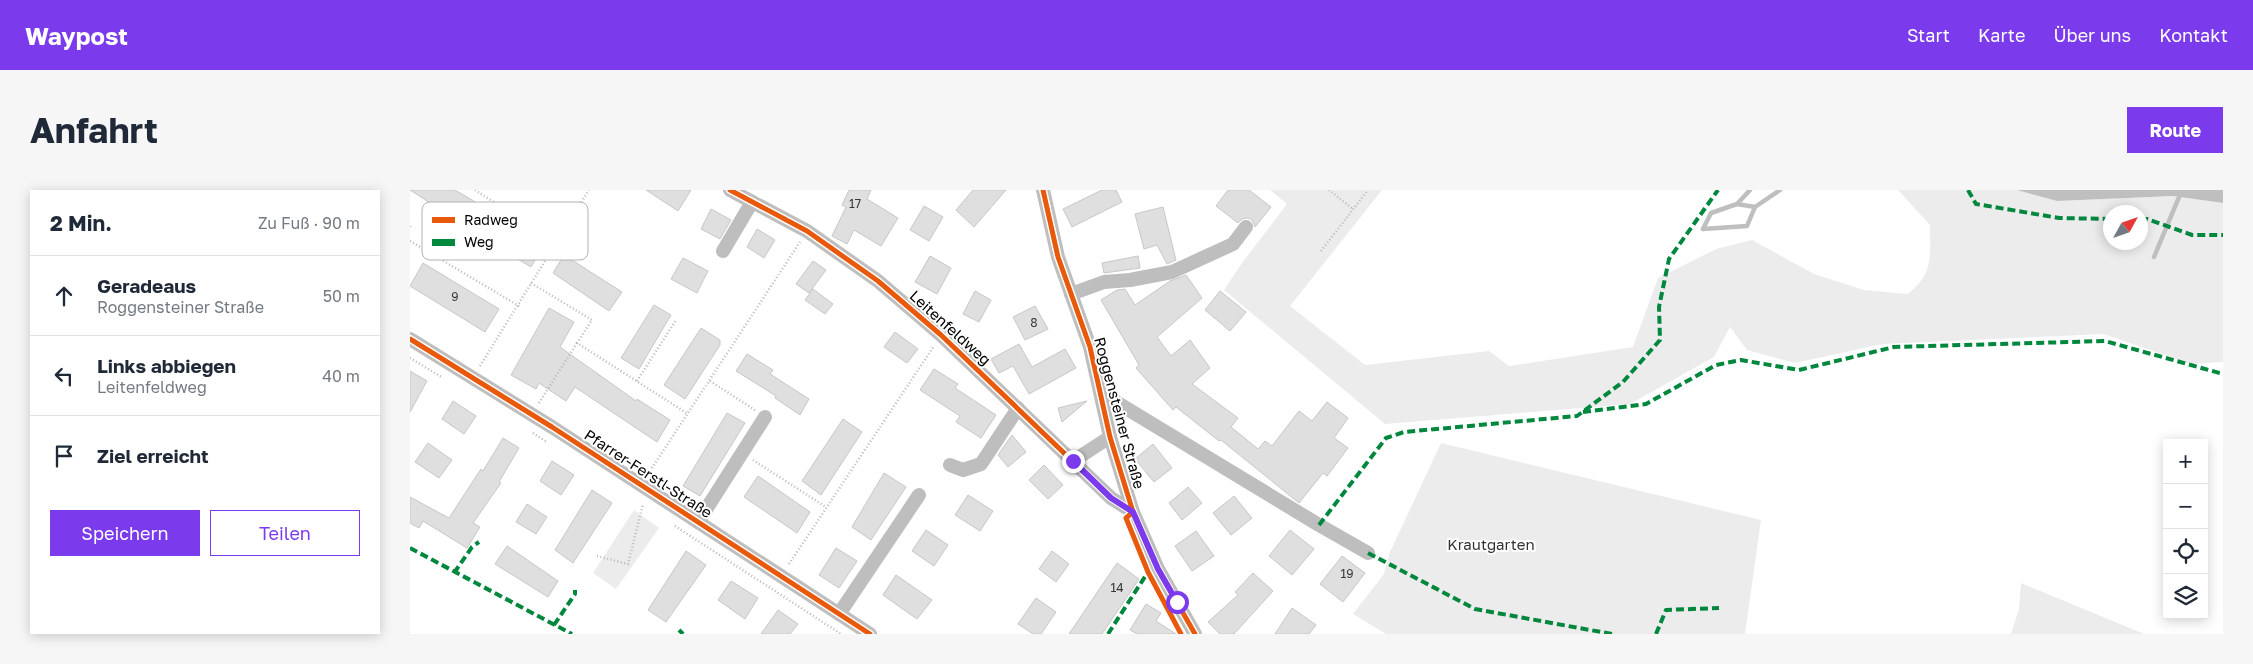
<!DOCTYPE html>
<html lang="de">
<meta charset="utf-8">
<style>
body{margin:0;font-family:"Golos Text",sans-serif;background:#f6f6f7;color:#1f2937}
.controls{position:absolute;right:15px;bottom:15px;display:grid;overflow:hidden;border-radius:0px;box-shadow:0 2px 12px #0003}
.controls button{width:45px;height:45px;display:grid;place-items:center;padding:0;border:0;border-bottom:1px solid #e0e1e3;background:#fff;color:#1f2937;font:25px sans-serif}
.compass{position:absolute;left:1693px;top:15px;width:45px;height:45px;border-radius:50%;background:#fff;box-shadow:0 2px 12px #0003;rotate:50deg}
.stop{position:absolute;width:15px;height:15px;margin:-11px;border:4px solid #7c3aed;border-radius:50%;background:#fff}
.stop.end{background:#7c3aed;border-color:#fff;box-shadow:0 1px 5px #0008}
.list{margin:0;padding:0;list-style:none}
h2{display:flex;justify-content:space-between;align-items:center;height:65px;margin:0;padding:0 20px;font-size:21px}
h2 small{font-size:16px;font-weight:400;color:#747a83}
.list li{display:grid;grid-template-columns:32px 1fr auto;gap:15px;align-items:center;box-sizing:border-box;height:80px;padding:0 20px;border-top:1px solid #e0e1e3}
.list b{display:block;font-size:19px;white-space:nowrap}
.list p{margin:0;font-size:16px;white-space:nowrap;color:#747a83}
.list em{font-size:16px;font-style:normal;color:#747a83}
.actions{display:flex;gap:10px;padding:15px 20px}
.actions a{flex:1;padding:11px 0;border:1px solid #7c3aed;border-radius:0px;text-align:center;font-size:18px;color:#7c3aed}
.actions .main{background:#7c3aed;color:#fff}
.icon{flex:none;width:28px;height:28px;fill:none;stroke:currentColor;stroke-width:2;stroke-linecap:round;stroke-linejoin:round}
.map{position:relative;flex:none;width:1813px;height:444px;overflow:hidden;border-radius:0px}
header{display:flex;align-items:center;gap:30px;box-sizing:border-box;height:70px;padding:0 25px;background:#7c3aed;color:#fff}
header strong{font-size:24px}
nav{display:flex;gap:28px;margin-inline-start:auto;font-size:18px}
.intro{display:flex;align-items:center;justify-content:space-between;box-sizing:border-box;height:120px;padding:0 30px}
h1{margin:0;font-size:35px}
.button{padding:12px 22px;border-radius:0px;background:#7c3aed;color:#fff;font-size:18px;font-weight:700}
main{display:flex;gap:30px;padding:0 30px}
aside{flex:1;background:#fff;border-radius:0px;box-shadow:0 2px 12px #0003}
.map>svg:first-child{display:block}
</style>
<header>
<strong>Waypost</strong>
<nav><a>Start</a><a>Karte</a><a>Über uns</a><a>Kontakt</a></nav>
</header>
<div class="intro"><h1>Anfahrt</h1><a class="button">Route</a></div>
<main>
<aside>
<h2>2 Min.<small>Zu Fuß · 90 m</small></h2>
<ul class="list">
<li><svg class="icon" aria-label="ahead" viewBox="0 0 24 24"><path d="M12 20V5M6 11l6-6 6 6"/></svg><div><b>Geradeaus</b><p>Roggensteiner Straße</p></div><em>50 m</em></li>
<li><svg class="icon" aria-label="left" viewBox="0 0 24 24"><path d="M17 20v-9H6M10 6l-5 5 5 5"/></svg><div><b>Links abbiegen</b><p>Leitenfeldweg</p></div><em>40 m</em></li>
<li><svg class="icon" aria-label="arrive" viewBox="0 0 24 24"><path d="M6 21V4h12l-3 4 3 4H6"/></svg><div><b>Ziel erreicht</b></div></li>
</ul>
<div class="actions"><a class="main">Speichern</a><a>Teilen</a></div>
</aside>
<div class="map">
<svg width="1813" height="444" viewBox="0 0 1813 444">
<rect width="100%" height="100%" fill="#fff"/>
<g fill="#ececec" fill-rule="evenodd">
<path d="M860 0H972L880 116 955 175 1079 161 1099 176 1223 157 1248 88 1306 59 1342 50 1404 84 1454 100 1498 104C1524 83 1520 66 1520 35L1488 0H1607L1647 11 1763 6 1813 13V172L1780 174 1694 144 1472 154 1385 173 1337 160 1320 137 1304 167 1220 214 975 234 814 100 832 73 877 14ZM1700 22H1730V52H1700Z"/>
<polygon points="1031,253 1351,330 1335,444 976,444 943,424 974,384 980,362"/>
<polygon points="224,320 249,338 206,399 183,383"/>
<polygon points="1611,393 1734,444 1601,444 1609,419"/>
</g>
<polygon fill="#bfbfbf" points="1607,0 1813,0 1813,13 1763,6 1647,11"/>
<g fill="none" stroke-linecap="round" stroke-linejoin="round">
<g stroke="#bfbfbf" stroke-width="4.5">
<polyline points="1327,14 1345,17"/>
<polyline points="1293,39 1337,36 1345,17 1370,0"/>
<polyline points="1293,39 1301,23 1327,14 1340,0"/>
<polyline points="1744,67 1772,0"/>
</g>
</g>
<g fill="#dfdfdf" stroke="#c7c7c7">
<polygon points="0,0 45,0 135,53 121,77 41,30 42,27"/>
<polygon points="236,0 281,0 268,21"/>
<polygon points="439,0 461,0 457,9 488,28 471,56 444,40 437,54 422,46 436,17 432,15"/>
<polygon points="563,0 596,0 564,37 546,20"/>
<polygon points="692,0 706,0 712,12 662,37 653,19"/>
<polygon points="818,0 839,0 861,17 845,37 842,30 838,28 832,29 828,33 806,16"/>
<polygon points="514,16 533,27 519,51 500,40"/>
<polygon points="753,17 766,70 757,74 747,55 734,59 725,24"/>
<polygon points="301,19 321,30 310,49 291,39"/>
<polygon points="347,39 365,50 354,68 337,57"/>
<polygon points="154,65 212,102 199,121 143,83"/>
<polygon points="520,66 541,78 527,104 505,92"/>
<polygon points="728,66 730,78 694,83 692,73"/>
<polygon points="273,68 298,81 287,103 261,89"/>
<polygon points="403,71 416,80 399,103 386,94"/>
<polygon points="13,73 89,119 75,142 0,96"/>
<polygon points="776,85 792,108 747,147 761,166 780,150 800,178 782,194 828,228 821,237 848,259 855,251 862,256 889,221 902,231 917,212 938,228 924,248 938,258 917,286 913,283 889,313 811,250 809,251 766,217 763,220 726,178 729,175 691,110 707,100 715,99 725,115 760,91"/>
<polygon points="403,99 423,114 415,124 395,110"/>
<polygon points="565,101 581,110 569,132 553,124"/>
<polygon points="810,101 836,122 820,141 795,120"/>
<polygon points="244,115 261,125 229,179 211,168"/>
<polygon points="625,116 638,139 615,150 603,127"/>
<polygon points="139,118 164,132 150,157 226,211 227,209 260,230 247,252 165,197 156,211 129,193 126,199 101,185"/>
<polygon points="291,138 310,150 310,155 275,209 254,195"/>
<polygon points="485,142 508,159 497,173 474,157"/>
<polygon points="609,154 622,177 655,159 666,178 619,204 603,176 589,183 581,169"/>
<polygon points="337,164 363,180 360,184 399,209 390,225 365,208 366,206 326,181"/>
<polygon points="524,179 548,194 545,198 586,225 571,248 546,232 550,226 510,200"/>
<polygon points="0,181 17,191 0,222"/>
<polygon points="43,211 66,226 54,244 32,229"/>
<polygon points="677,211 652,232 648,218"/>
<polygon points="317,223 335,233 290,306 273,296"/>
<polygon points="433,229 452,242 411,305 392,291"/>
<polygon points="602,245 616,262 598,277 588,265"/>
<polygon points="93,248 109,258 89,292 91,293 63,333 70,337 57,358 13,331 9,338 0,333 0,307 39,328 71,279 73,281"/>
<polygon points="18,253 42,270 29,288 5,272"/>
<polygon points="743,254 762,278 744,292 725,269"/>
<polygon points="142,271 164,285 151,305 130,291"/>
<polygon points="634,275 653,295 638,309 619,290"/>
<polygon points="474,283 496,297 461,350 442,337"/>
<polygon points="348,286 400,322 387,343 334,307"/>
<polygon points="778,297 792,313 772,330 759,313"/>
<polygon points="182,300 202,313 163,373 145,360"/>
<polygon points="558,305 583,321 570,341 545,325"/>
<polygon points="824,306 842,328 821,345 803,323"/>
<polygon points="117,314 137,327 126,344 106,332"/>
<polygon points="516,340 538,355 524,376 502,361"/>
<polygon points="880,340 904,359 882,385 859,366"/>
<polygon points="786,341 804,366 782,381 765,356"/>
<polygon points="97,356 148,391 138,407 85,374"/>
<polygon points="426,358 447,371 429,398 409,385"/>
<polygon points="276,361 296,375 256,432 238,420"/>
<polygon points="642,361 659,374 646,392 629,379"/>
<polygon points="932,366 955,383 933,412 910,394"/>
<polygon points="707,373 729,389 692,444 659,444"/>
<polygon points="843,383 863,401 824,444 810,444 798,432 828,405 825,402"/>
<polygon points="486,385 522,410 507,429 473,405"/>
<polygon points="321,391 348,408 335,429 308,410"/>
<polygon points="626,408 646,422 631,444 623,444 608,434"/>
<polygon points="736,414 751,423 746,431 766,444 727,444 720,440"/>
<polygon points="882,418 906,435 899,444 865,444"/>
<polygon points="368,420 388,434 380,444 351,444"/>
</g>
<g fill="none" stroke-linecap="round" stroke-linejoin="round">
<g stroke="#b9b9b9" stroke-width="2.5" stroke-dasharray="1 2.5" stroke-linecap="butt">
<polyline points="65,0 147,53"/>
<polyline points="919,0 943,19"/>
<polyline points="0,36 0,39"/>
<polyline points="0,51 109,116"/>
<polyline points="911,61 958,0"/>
<polyline points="121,93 182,130 167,153 278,224"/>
<polyline points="0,168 33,188"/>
<polyline points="70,176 179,0"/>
<polyline points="227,191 266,130"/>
<polyline points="300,191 345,220"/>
<polyline points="129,213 167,153"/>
<polyline points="123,243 137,252"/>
<polyline points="343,270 416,317"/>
<polyline points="238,284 390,52"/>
<polyline points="265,336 431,444"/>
<polyline points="187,366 218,374 233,314"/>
<polyline points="379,374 524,156"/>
</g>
<g stroke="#bebebe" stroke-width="14">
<polyline points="320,0 397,41 468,91 531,145 701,308 723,322"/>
<polyline points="633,0 648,67 680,157 700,247 723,322 748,379 785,444"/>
<polyline points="313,61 342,12"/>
<polyline points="661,104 694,92 720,90 762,82 823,54 836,37"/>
<polyline points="0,149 142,237 460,444"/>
<polyline points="692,210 706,212 909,335 958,363"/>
<polyline points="663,271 700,247"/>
<polyline points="540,275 553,280 571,274 608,218"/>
<polyline points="288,332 355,227"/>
<polyline points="429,424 509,305"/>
</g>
<g stroke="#00873e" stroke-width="4" stroke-dasharray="8 4" stroke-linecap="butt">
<polyline points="1558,0 1566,14 1649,28 1700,29"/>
<polyline points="1730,29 1737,29 1782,45 1813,45"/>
<polyline points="1173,222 1236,214 1306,175 1331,170 1389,180 1484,157 1695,151 1813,184"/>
<polyline points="909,335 976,248 994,242 1167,226 1213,192 1250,150 1249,117 1259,69 1308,0"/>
<polyline points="0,358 162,444"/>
<polyline points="958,363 1065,419 1202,444"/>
<polyline points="44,383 62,357 69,352"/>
<polyline points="144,435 165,404 165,400"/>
<polyline points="269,440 273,444"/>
<polyline points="698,444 738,382 741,381"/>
<polyline points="1246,444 1256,420 1309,418"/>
</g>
<g stroke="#fff" stroke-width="8">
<g id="cycleway">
<polyline points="320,0 397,41 468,91 531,145 701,308 723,322"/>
<polyline points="633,0 648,67 680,157 700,247 723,322 748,379 785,444"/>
<polyline points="0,149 142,237 460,444"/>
<polyline points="723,322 716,328 738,382 771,444"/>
</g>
</g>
<use href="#cycleway" stroke="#e8590c" stroke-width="5"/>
</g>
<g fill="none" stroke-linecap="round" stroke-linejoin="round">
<polyline stroke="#7c3aed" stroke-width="6" points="663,271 701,308 723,322 748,379 767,412"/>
</g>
<g text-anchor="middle" stroke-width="4" stroke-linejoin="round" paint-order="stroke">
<g font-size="12" fill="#383838">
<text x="445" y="18">17</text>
<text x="45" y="111">9</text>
<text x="624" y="137">8</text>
<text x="937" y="388">19</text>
<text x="707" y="402">14</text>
</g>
<g font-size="15" fill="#000" stroke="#fff">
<text transform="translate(540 138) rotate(42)" y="5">Leitenfeldweg</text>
<text transform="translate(709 223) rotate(75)" y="5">Roggensteiner Straße</text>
<text transform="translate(238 284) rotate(33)" y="5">Pfarrer-Ferstl-Straße</text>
</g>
<g font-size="15" fill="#333" stroke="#fff">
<text x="1081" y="360">Krautgarten</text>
</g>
</g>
<rect x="12" y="12" width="166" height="58" rx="8" fill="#fff" stroke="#b2b2b2" stroke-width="1"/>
<rect x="22" y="27" width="23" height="6" fill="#e8590c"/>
<rect x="22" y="49" width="23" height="7" fill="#00873e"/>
<g font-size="14" fill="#000">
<text x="54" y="35">Radweg</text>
<text x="54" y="57">Weg</text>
</g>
</svg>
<div class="controls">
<button>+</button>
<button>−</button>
<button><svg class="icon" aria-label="locate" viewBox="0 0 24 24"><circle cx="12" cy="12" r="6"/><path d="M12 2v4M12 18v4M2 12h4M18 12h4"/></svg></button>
<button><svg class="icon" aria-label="layers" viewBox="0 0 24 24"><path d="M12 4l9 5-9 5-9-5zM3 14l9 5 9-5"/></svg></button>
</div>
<svg class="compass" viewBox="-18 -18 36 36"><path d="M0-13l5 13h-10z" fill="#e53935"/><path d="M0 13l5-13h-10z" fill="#747a83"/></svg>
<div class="stop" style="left:767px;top:412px"></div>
<div class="stop end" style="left:663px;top:271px"></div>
</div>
</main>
